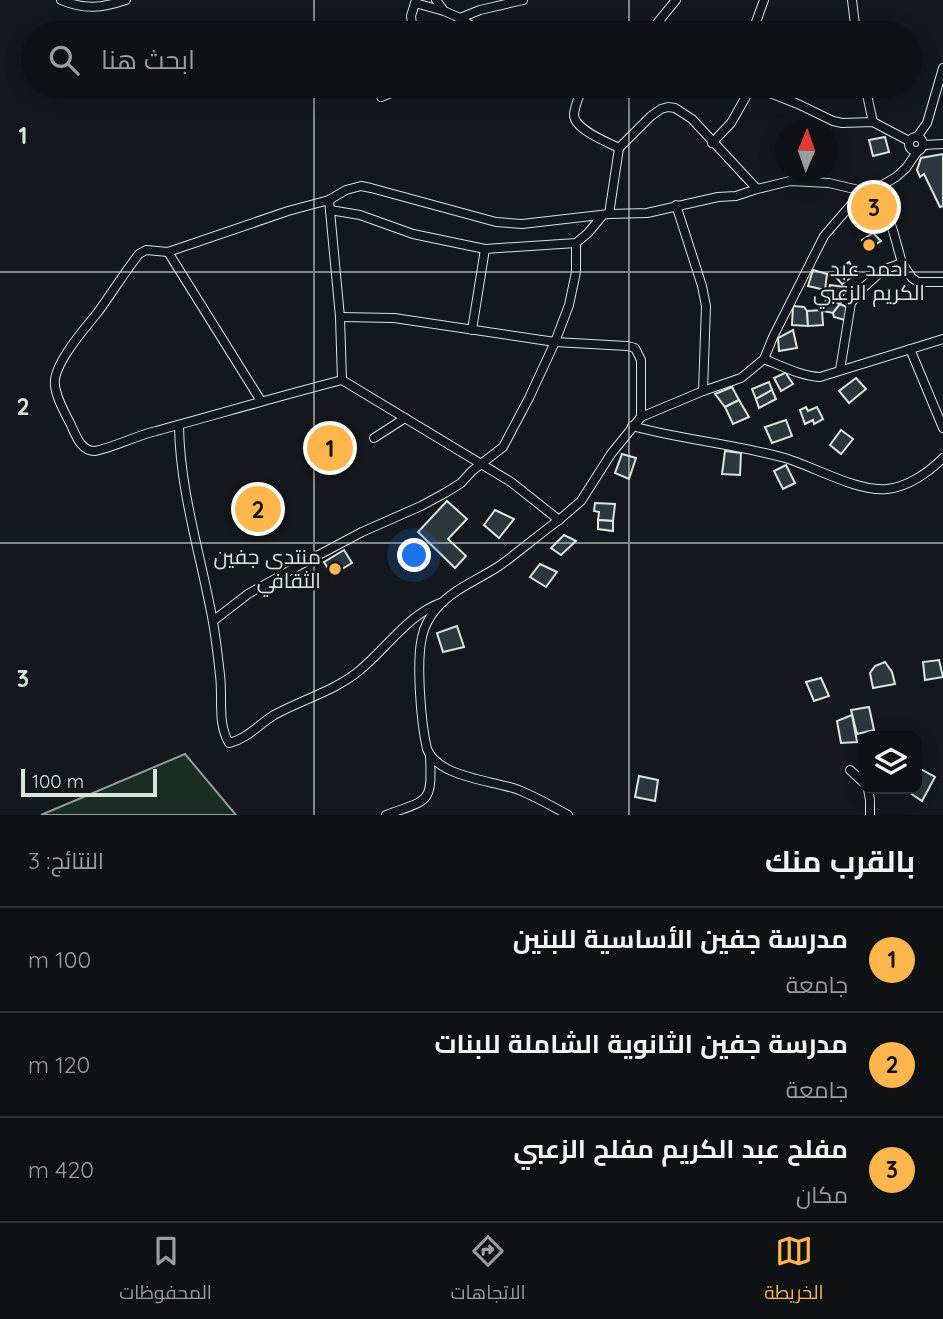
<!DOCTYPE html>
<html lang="ar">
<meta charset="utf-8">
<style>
body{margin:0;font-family:Quicksand,Cairo,sans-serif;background:#1d2022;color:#f1f3f6;direction:rtl}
.controls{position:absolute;right:21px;bottom:21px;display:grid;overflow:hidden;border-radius:14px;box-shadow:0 4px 18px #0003}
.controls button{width:63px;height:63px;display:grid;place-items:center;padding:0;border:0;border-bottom:2px solid #2f3234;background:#0f1215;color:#f1f3f6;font:35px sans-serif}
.compass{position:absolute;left:775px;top:119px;width:63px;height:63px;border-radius:50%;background:#0f1215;box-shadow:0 4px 18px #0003;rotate:2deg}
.scale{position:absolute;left:21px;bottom:18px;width:136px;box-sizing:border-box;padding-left:7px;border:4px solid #d8e6dc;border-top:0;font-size:19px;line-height:24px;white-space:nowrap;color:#d8e6dc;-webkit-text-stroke:5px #14181c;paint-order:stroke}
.you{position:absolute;left:415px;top:556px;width:24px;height:24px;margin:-18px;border:5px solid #fff;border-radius:50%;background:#1a73e8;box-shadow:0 0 0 10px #1a73e833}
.badge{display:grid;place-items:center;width:46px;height:46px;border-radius:50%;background:#ffb74d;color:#111;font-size:23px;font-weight:700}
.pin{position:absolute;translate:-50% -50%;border:4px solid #fff;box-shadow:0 2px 7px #0006}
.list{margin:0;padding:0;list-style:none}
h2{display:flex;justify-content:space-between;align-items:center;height:91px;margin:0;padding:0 28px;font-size:30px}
h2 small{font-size:23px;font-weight:400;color:#9b9ea0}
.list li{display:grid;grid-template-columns:46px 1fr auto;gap:21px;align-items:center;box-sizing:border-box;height:105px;padding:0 28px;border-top:2px solid #2f3234}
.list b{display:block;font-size:26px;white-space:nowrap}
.list p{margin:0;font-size:23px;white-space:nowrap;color:#9b9ea0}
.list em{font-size:23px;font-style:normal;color:#9b9ea0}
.icon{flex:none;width:38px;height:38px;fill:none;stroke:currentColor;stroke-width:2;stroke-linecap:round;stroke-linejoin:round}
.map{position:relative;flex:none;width:943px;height:815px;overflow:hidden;direction:ltr}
.search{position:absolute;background:#0f1215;box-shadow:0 4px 18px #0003;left:21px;right:21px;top:21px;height:77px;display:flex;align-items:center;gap:18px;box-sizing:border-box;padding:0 24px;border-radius:38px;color:#9b9ea0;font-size:26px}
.sheet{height:406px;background:#0f1215}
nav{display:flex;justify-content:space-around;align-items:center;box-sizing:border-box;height:98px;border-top:2px solid #2f3234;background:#0f1215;font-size:19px;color:#9b9ea0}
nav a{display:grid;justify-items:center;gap:4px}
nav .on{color:#ffb74d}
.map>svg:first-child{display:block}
</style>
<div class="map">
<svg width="943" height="815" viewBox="0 0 943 815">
<rect width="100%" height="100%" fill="#14181c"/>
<polygon fill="#1a2d24" stroke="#939e99" stroke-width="2" points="185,754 236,815 41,815"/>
<g fill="#2c363c" stroke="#d8e6dc" stroke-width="2">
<polygon points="885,137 889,152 873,156 869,140"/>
<polygon points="943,154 943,206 940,207 924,174 920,177 917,170 921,158"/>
<polygon points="875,196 884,209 872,215 864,206"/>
<polygon points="884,209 888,227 876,230 875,225 871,227 869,216"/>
<polygon points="873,233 881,241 867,249 862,240"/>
<polygon points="849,262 857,273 842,284 833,274"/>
<polygon points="813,270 827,274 825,290 808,286"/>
<polygon points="830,285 846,287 840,304 826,300"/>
<polygon points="826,300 840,304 833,313 823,311"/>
<polygon points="840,304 849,308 845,320 834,317 833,313"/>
<polygon points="793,306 804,307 807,311 808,326 792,325"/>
<polygon points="822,310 823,325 808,326 807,311"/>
<polygon points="793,330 797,348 779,351 778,338"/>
<polygon points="789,371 787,375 793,384 781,391 774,378"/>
<polygon points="856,378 866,389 849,403 839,391"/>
<polygon points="769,382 772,390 756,399 752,389"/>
<polygon points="732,387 739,400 725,407 715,394"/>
<polygon points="772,390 776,399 759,408 756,399"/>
<polygon points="739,400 749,417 733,424 725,407"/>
<polygon points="806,407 808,411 817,407 823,419 814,424 813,420 805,424 800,410"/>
<polygon points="786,420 792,436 772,443 765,427"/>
<polygon points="841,430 853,439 841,454 830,445"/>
<polygon points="725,451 741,453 740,475 722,474"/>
<polygon points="622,454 636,458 629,479 615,473"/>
<polygon points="786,465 795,483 783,489 774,471"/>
<polygon points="447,501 467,519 448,539 466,556 455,568 418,532"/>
<polygon points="595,503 615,504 613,521 598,520 599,512 594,511"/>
<polygon points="495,510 514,519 499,538 484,525"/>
<polygon points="598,520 613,521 613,531 598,529"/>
<polygon points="564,535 576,541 561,555 551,548"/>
<polygon points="344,550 352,563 332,575 324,562"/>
<polygon points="540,564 557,572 546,587 530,577"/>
<polygon points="457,626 464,647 443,652 437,633"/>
<polygon points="939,660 943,677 925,680 923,662"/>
<polygon points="885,662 892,672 895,684 873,688 870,673 875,666"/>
<polygon points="821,678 829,696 814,701 806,682"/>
<polygon points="869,707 874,730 857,734 851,710"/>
<polygon points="852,715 857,742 841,743 837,721"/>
<polygon points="917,767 935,777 922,801 910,793 912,789 917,789"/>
<polygon points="639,776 658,780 655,801 635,797"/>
</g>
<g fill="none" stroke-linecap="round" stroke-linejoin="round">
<g stroke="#d8e6dc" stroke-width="10">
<g id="street">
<path d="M61 0C85 10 102 8 126 0"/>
<polyline points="436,0 444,11 460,18 482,33"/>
<polyline points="852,0 856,33"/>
<polyline points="460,18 480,10 523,0"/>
<polyline points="413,33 411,16 415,3 444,11"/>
<polyline points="649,33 676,0"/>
<polyline points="752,33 764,0"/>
<path d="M582 86C580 95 575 105 574 114 573 129 607 142 619 148L609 214"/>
<polyline points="752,86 798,104 833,121 842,123 873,122 909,141"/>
<polyline points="865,86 873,122"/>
<polyline points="381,97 391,93 398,86"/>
<polyline points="917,137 927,123 943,68"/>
<circle cx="916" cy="144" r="7"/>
<polyline points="712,143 731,123 752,86"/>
<polyline points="923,145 943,144"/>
<polyline points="619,148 651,116 661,109 668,107 675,108 692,119 757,189"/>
<polyline points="879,187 894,234 902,263 912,278 918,282 943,282"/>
<polyline points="329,200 340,317 342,380 511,482 559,520 581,501 611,454 641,417 703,391 741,378 764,359 773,337 824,236 863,191 879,187 896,177 906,168 917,152"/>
<polyline points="676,205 702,286 706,306 703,391"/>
<polyline points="330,210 360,215 413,234 485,249 576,243 588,233 603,215"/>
<polyline points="168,252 261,401"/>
<polyline points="340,317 394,318 555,342 627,346 635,348 641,360 641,417"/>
<polyline points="472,330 485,249"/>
<polyline points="910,349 943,428"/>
<path d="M764 359C782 366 801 376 820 377L943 339"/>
<polyline points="840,370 851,303 864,287 883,270 902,263"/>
<path d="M342 380C280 396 218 414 156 431 135 436 115 447 95 451 81 451 76 436 71 425 65 413 56 398 55 385 52 365 86 327 98 312 112 293 124 273 139 254L146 250 168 252 288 211 329 200 346 190 361 186 371 188 496 222 522 224 609 214 647 213 718 197 736 196 757 189 790 181 829 183 863 191"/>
<path d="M179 426C180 492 201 556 213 622 216 639 218 657 220 675 223 698 217 723 229 743 247 739 258 725 274 715 303 699 335 691 360 670 388 647 408 614 443 602"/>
<path d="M632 426C683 440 735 444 785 458 815 467 857 492 887 489 908 487 929 472 943 458"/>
<polyline points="374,438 405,418"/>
<path d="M559 520C538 535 519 552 499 566 478 580 453 589 437 608 430 616 424 627 422 637 416 663 421 723 427 749 439 778 492 780 519 790 536 797 552 806 568 815"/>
<polyline points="213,621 248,594 298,566 362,532 421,506 445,493 461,483 472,471 503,447 529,398 555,342 569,305 576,272 576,243"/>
<polyline points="850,770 864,783"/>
<polyline points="868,789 870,800 870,815"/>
<path d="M386 815C430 799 432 804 430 755"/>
</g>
</g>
<use href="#street" stroke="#14181c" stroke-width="8"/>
</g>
<path fill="none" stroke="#d8e6dc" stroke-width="2" stroke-opacity="0.55" d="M314 0V33M629 0V33M314 86V815M629 86V815M0 272H943M0 543H943"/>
<g fill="#ffb74d" stroke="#14181c" stroke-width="2.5">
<circle cx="869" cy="245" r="7"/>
<circle cx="335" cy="569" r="7"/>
</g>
<g text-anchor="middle" stroke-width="5" stroke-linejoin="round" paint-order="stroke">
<g font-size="21" fill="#d8e6dc" stroke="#14181c">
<text x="869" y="276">احمد عبد<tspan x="869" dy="24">الكريم الزعبي</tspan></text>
<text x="321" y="564" text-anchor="end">منتدى جفين<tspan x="321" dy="24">الثقافي</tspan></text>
</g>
</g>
<g font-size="23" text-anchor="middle" font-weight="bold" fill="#d8e6dc" stroke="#14181c" stroke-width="5" stroke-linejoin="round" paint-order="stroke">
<text x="23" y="144">1</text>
<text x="23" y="415">2</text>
<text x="23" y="687">3</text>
</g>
</svg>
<div class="controls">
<button><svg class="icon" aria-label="layers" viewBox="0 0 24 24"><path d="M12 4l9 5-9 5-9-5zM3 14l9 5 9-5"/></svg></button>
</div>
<svg class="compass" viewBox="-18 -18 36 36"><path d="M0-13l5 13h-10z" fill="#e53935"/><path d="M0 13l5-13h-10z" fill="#9b9ea0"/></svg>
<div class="scale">100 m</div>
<div class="you"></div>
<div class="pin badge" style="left:330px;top:448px">1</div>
<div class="pin badge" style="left:258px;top:509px">2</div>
<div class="pin badge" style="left:874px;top:207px">3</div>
<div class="search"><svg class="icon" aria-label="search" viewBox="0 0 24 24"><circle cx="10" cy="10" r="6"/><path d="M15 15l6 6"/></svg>ابحث هنا</div>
</div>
<section class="sheet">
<h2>بالقرب منك<small>النتائج: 3</small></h2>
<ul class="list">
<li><span class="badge">1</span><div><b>مدرسة جفين الأساسية للبنين</b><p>جامعة</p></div><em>100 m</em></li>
<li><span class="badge">2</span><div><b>مدرسة جفين الثانوية الشاملة للبنات</b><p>جامعة</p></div><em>120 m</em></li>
<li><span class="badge">3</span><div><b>مفلح عبد الكريم مفلح الزعبي</b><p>مكان</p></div><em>420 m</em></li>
</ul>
</section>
<nav>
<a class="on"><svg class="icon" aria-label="map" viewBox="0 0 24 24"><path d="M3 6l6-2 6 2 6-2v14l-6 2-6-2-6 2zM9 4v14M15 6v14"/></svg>الخريطة</a>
<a><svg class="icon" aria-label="directions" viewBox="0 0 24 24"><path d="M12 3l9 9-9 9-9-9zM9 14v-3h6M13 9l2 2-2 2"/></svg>الاتجاهات</a>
<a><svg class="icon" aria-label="saved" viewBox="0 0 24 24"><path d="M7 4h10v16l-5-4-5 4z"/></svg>المحفوظات</a>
</nav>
